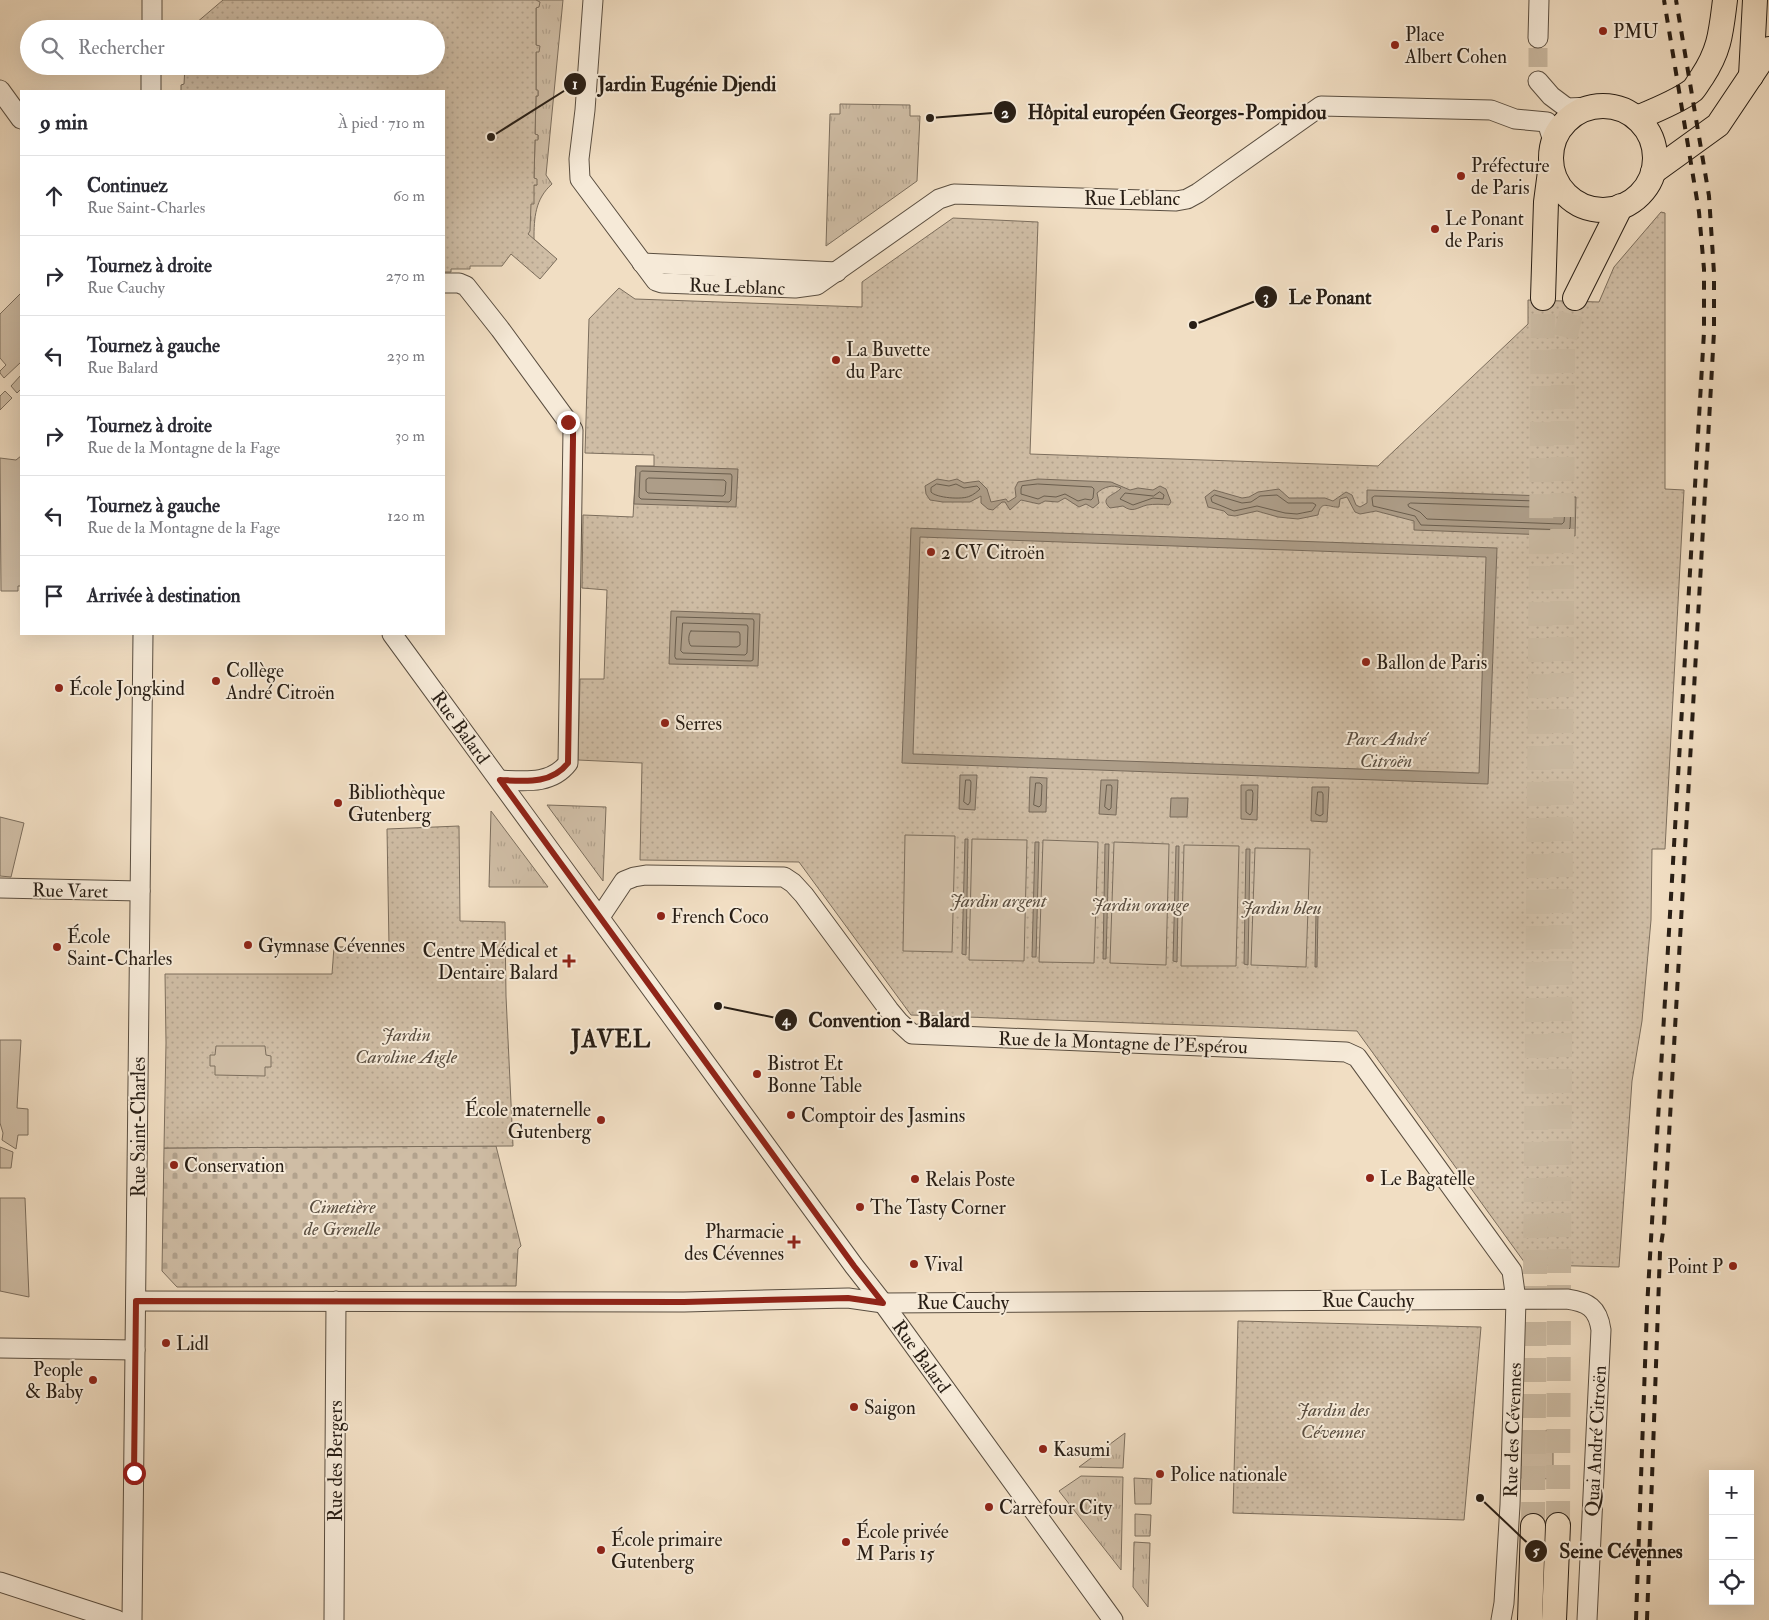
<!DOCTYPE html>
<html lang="fr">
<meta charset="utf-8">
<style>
body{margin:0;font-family:"IM FELL Double Pica",serif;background:#f7f7f7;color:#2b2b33}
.controls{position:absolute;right:15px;bottom:15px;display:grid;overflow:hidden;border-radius:0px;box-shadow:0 5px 20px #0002}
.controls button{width:45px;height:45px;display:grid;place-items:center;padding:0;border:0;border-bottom:1px solid #e1e1e2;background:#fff;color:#2b2b33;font:25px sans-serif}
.stop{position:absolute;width:15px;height:15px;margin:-11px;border:4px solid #8f2418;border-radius:50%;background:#fff}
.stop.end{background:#8f2418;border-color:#fff;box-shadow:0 1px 5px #0008}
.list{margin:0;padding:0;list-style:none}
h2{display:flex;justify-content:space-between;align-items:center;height:65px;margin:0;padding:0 20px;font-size:21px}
h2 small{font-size:16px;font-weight:400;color:#7c7c81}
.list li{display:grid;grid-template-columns:32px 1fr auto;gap:15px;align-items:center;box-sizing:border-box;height:80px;padding:0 20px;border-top:1px solid #e1e1e2}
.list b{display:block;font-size:19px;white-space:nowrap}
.list p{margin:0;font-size:16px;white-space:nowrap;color:#7c7c81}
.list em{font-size:16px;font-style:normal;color:#7c7c81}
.icon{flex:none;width:28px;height:28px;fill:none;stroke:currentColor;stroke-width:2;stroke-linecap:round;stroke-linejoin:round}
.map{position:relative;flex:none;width:1769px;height:1620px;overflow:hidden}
.search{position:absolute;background:#fff;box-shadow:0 5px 20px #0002;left:20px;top:20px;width:425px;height:55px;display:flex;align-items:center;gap:12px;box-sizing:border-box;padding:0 18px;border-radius:28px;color:#7c7c81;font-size:19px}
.panel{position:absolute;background:#fff;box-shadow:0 5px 20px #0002;left:20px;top:90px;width:425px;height:545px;border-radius:0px}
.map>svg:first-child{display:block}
</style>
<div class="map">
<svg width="1769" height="1620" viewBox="0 0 1769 1620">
<defs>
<pattern id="grass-tufts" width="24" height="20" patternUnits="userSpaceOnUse" patternTransform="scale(1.25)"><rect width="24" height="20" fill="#cfbda5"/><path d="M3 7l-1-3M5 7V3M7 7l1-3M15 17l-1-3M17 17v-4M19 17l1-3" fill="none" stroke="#b2a28d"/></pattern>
<pattern id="cemetery-stones" width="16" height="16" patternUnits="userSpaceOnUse" patternTransform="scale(1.25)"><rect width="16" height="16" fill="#cfbda5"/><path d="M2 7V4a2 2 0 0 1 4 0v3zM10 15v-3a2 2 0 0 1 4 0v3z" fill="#b2a28d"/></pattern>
<pattern id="park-dots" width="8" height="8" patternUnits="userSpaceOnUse" patternTransform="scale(1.25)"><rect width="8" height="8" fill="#cfbda5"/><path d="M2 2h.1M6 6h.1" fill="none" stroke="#b2a28d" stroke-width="1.8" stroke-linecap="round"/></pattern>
</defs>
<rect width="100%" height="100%" fill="#f1dec3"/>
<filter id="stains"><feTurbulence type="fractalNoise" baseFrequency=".004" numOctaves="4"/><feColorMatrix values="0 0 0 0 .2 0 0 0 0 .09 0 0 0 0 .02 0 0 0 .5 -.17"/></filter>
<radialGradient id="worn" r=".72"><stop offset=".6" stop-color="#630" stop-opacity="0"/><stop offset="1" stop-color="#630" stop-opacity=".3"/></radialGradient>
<g fill="url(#grass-tufts)" stroke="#7c6e5d">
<path d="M536 0H563L546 175 552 184C535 199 534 218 534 239L555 258 523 239 528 204 534 185H537L534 179 535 140 538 139V135H535L536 96H538V91H536V51L539 46H536V7L539 2Z"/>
<polygon points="840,104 910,105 910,116 920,116 917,181 826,246 830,114 840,114"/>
<polygon points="547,805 606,807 603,881"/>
<polygon points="491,811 548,887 489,887"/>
<polygon points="1125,1433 1123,1468 1079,1467"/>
<polygon points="1081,1476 1123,1477 1121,1570 1059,1491"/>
<polygon points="1134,1478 1152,1479 1151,1504 1135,1504"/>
<polygon points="1135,1514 1151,1515 1150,1536 1135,1536"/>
<polygon points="1134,1542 1150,1543 1148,1607 1133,1587"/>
</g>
<polygon fill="url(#cemetery-stones)" stroke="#7c6e5d" points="496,1146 521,1246 518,1249 516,1286 177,1287 162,1271 164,1148"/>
<g fill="url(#park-dots)" stroke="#7c6e5d">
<polygon points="223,0 536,0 540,2 539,7 536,8 536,45 540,46 539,52 536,52 536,90 538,90 538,96 536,96 535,134 538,135 538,140 535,140 534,178 537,179 537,185 534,185 534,204 531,204 530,231 528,234 557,259 540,279 511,254 502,266 470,266 470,269 451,269 451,272 444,272 444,91 181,91 181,85 184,84 185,66 436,66 436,29 189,29"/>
<polygon points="1661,212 1665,213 1665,489 1684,490 1665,849 1652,849 1651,920 1642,1021 1632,1081 1619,1267 1537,1265 1530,1270 1357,1031 911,1015 799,862 640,860 642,763 578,760 580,679 604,679 607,590 582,588 583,515 633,517 636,466 654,466 654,455 585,453 589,319 619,288 635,299 862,307 862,282 953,218 1038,222 1030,454 1378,466 1528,324 1528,300 1599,302 1614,267"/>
<polygon points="459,826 460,921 505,922 506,996 513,1146 164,1148 166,1043 165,974 332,974 334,947 389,946 387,829"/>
<polygon points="1238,1321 1481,1327 1464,1520 1233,1513"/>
</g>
<g fill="#cfbda5" stroke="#7c6e5d">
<polygon points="21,293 21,362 4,378 0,373 0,371 6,365 0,358 0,314"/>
<polygon points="21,375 21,389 17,393 11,386"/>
<polygon points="5,391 12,398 0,410 0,396"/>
<polygon points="21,456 21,586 18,586 18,591 1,591 0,458 16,460"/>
<polygon points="0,817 24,823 11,877 0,876"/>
<polygon points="905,835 955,836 952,952 903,951"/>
<polygon points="972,839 1027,840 1024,961 969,960"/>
<polygon points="1043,840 1098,842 1094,963 1039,962"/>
<polygon points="1114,842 1169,844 1166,965 1110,963"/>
<polygon points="1184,845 1239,846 1236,966 1181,966"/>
<polygon points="1255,848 1310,849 1306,967 1251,965"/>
<polygon points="0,1040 21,1040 17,1108 28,1109 28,1135 18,1135 16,1149 2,1140 3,1133 0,1123"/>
<polygon points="216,1046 265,1046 266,1055 271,1056 271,1067 265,1067 265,1076 215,1075 215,1066 210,1066 210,1055 215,1055"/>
<polygon points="0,1147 13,1152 11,1168 0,1168"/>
<polygon points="0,1198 25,1198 29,1297 0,1291"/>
<polygon points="1553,1430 1553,1479 1521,1478 1522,1433"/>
</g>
<g fill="#ad9d88" stroke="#786a5a" fill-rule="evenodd">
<polygon points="636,466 738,469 736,507 634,504"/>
<path d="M937 479 949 481 957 479 964 483 979 481 987 489 991 502 1006 499 1008 502 1016 497 1015 488 1018 482 1038 479 1111 482 1130 490 1138 488 1153 490 1160 486 1166 489 1171 502 1169 505C1162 504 1154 504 1147 505 1136 508 1133 513 1123 506L1110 508C1098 497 1116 495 1121 488 1112 484 1104 487 1097 493L1099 503 1093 508 1086 504 1079 507 1065 498 1058 502 1045 501 1039 504 1021 500 1010 510 1005 502H1002L993 510 988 509 981 503V496L970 502H943L930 500 926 494 925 486Z"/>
<path d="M1279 489 1289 498H1325L1333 501 1346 492 1352 495 1356 505 1360 507 1367 503V490L1576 497 1575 536 1414 530V521L1376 511 1360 514 1355 512 1347 497 1340 499 1339 507C1329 508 1321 499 1318 515L1298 519 1278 517 1257 511 1235 516 1228 515 1224 511 1208 507 1205 497 1214 490 1242 498 1249 497 1258 492Z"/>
<path d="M911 528 1497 548 1488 784 902 763ZM920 537 1486 557 1479 773 913 754Z"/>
<polygon points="671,611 760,614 758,666 669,664"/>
<polygon points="960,775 977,775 975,810 959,809"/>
<polygon points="1030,777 1047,778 1046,812 1029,812"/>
<polygon points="1101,780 1118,780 1116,815 1099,814"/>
<polygon points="1241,785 1258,785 1257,820 1241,819"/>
<polygon points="1312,787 1329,787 1327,822 1311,821"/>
<polygon points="1171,798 1188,798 1187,817 1170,817"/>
<polygon points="965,839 968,839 966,955 962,954"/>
<polygon points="1035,842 1039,842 1036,957 1032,957"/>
<polygon points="1105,844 1109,844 1106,959 1103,959"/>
<polygon points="1176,846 1179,846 1177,962 1173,961"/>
<polygon points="1246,849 1250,849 1248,965 1244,964"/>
<polygon points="1316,913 1318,913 1317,967 1315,967"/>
</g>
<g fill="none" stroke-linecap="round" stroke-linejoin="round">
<g stroke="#6a5e4e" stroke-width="1">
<polygon points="642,471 731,474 732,476 731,500 729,502 641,499 639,497 640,473"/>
<polygon points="649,478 724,480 726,482 725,494 723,496 648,493 646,491 646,480"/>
<path d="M937 484 949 486 956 484 964 488 977 486 980 489C978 491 973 495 970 496 963 500 936 498 931 492V488Z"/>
<polygon points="1038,484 1092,487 1094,489 1093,498 1091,500 1085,499 1078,501 1065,494 1056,497 1044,496 1038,499 1021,494 1021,489 1022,486"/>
<polygon points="1160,492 1164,495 1163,499 1153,498 1133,505 1120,499 1125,493 1153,496"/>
<polygon points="1215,495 1242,503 1251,502 1260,496 1277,495 1288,503 1313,503 1316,505 1312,511 1297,514 1285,513 1257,506 1234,511 1212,502 1211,498"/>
<polygon points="1375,496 1569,502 1571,505 1570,528 1568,530 1421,525 1415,516 1373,506 1372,498"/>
<polygon points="1411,503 1562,508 1565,510 1564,522 1562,524 1427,519 1420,512 1409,507 1408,505"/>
<polygon points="677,617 753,619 754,621 753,660 751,661 676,659 675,657"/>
<polygon points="683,623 747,625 748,627 747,653 745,655 683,653 681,651"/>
<path d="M691 631 739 632 740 634V645L737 647 691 646C688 643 688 634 691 631Z"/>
<polygon points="966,780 970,780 971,782 970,802 968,805 964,802"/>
<polygon points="1036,783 1040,783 1042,785 1041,805 1039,807 1034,805"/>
<polygon points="1107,785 1111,785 1112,787 1111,808 1109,810 1105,807"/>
<polygon points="1248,790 1252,790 1253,793 1252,812 1250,815 1246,812 1246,792"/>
<polygon points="1318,792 1322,792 1323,794 1323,814 1320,816 1316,814"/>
</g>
<polyline stroke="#c9b8a0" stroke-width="19" stroke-dasharray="19 9" stroke-linecap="butt" points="1538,67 1538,38"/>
<g stroke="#c9b8a0" stroke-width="24" stroke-dasharray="24 12" stroke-linecap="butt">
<polyline points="1558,1525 1563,346 1575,298"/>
<polyline points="1533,1526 1543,298"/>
</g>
<g stroke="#5a4e40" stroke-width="21">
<g id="minor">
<polyline points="593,0 585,110 579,159 580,179 656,281 662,283 795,288 817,285 939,199 954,194 1176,201 1187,199 1198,193 1321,106 1491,110 1515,119 1547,122 1554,144"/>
<polyline points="152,29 152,0"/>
<polyline points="1538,38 1539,0"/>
<polyline points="1538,81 1551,96 1567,108 1591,107"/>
<polyline points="0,90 21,119"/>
<polyline points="151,91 151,66"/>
<polyline points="642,263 837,272"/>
<path d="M444 283H459L466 286 500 329 568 422 573 430 568 763C551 785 524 781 500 780"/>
<polyline points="392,634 854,1266 883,1303 1113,1620"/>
<polyline points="0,888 140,891"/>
<polyline points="600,917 624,881 634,877 646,875 784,877 793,883 804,895 889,1010 899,1022 912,1034 1346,1052 1357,1057 1512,1271 1516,1300 1510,1505 1504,1603 1501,1620"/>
<path d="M136 1301 684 1302 848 1298 883 1303 1567 1299C1588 1302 1598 1308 1601 1330L1587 1620"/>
<polyline points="0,1348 135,1350"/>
<polyline points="0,1582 117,1620"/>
<polyline points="132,1620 143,634"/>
<polyline points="334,1620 336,1301"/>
</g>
</g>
<g stroke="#281e15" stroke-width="26">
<g id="major">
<polyline points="1751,76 1755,0"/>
<circle cx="1603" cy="158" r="52"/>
<path d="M1637 118C1654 111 1679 101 1693 90 1696 87 1699 81 1702 77 1720 50 1721 32 1725 0"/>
<polyline points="1653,172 1718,125 1769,49"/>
<polyline points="1543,298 1546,202 1551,164"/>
<polyline points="1575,298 1621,206"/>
<polyline points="1530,1620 1533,1526"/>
<polyline points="1554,1620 1558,1525"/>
</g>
</g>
<use href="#minor" stroke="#f6ead8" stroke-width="19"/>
<use href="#major" stroke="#f1dec3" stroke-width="24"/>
<g stroke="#281e15" stroke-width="4" stroke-dasharray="9 9" stroke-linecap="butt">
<polyline points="1636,1620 1647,1308 1704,332 1704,269 1699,212 1664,0"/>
<polyline points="1647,1620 1660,1252 1664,1225 1714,332 1714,273 1709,196 1676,0"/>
</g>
</g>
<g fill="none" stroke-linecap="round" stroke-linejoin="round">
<path stroke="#8f2418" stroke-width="6" d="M134 1473 136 1301 684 1302 848 1298 883 1303 854 1266 500 780C524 781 551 785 568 763L573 439V430L568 422"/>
</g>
<g fill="#8f2418" stroke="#f6ead8" stroke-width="2">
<circle cx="1603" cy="31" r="5"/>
<circle cx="1395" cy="45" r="5"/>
<circle cx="1461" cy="176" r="5"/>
<circle cx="1435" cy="229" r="5"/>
<circle cx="836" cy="360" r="5"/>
<circle cx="931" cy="552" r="5"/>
<circle cx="1366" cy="662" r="5"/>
<circle cx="216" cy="681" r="5"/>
<circle cx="59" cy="688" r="5"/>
<circle cx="665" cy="723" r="5"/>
<circle cx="338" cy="803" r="5"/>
<circle cx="661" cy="916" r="5"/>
<circle cx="248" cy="945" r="5"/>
<circle cx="57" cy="947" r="5"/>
<path d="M566.5 953.5h5v5h5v5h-5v5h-5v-5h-5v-5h5z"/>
<circle cx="757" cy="1074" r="5"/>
<circle cx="791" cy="1115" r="5"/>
<circle cx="601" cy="1120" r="5"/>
<circle cx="174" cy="1165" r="5"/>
<circle cx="1370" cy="1178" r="5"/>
<circle cx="915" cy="1179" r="5"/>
<circle cx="860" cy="1207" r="5"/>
<path d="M791.5 1234.5h5v5h5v5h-5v5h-5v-5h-5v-5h5z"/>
<circle cx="914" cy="1264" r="5"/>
<circle cx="1733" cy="1266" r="5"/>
<circle cx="166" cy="1343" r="5"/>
<circle cx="93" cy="1380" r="5"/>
<circle cx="854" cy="1407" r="5"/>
<circle cx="1043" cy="1449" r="5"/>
<circle cx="1160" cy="1474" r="5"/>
<circle cx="989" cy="1507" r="5"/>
<circle cx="846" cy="1542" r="5"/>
<circle cx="601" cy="1550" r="5"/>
</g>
<g text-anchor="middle" stroke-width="4" stroke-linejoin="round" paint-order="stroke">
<g font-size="19" fill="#281e15" stroke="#f6ead8" text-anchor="start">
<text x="1613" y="38">PMU</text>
<text x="1405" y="41">Place<tspan x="1405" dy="22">Albert Cohen</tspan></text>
<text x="1471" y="172">Préfecture<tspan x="1471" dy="22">de Paris</tspan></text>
<text x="1445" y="225">Le Ponant<tspan x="1445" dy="22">de Paris</tspan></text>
<text x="846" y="356">La Buvette<tspan x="846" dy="22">du Parc</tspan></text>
<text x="941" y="559">2 CV Citroën</text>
<text x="1376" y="669">Ballon de Paris</text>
<text x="226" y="677">Collège<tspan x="226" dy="22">André Citroën</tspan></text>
<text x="69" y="695">École Jongkind</text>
<text x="675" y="730">Serres</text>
<text x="348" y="799">Bibliothèque<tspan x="348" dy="22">Gutenberg</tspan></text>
<text x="671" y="923">French Coco</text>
<text x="67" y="943">École<tspan x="67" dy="22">Saint-Charles</tspan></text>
<text x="258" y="952">Gymnase Cévennes</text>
<text x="558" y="957" text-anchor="end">Centre Médical et<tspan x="558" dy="22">Dentaire Balard</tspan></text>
<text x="767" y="1070">Bistrot Et<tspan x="767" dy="22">Bonne Table</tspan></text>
<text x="591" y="1116" text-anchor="end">École maternelle<tspan x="591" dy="22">Gutenberg</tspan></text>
<text x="801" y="1122">Comptoir des Jasmins</text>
<text x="184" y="1172">Conservation</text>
<text x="1380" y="1185">Le Bagatelle</text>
<text x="925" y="1186">Relais Poste</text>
<text x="870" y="1214">The Tasty Corner</text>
<text x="784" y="1238" text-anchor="end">Pharmacie<tspan x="784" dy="22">des Cévennes</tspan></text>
<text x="924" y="1271">Vival</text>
<text x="1723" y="1273" text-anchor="end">Point P</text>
<text x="176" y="1350">Lidl</text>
<text x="83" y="1376" text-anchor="end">People<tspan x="83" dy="22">&amp; Baby</tspan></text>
<text x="864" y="1414">Saigon</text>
<text x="1053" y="1456">Kasumi</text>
<text x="1170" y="1481">Police nationale</text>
<text x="999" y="1514">Carrefour City</text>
<text x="856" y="1538">École privée<tspan x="856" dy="22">M Paris 15</tspan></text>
<text x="611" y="1546">École primaire<tspan x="611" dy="22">Gutenberg</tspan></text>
</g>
<g font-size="19" fill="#281e15" stroke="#f6ead8">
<text x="1132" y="205">Rue Leblanc</text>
<text transform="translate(737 286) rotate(2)" y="7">Rue Leblanc</text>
<text transform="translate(461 727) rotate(54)" y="7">Rue Balard</text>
<text transform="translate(70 890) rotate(1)" y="7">Rue Varet</text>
<text transform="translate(1123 1042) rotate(2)" y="7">Rue de la Montagne de l'Espérou</text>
<text transform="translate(138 1127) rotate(-90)" y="7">Rue Saint-Charles</text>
<text x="1368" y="1307">Rue Cauchy</text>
<text x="963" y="1309">Rue Cauchy</text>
<text transform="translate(922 1356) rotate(54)" y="7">Rue Balard</text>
<text transform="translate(1512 1430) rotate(-88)" y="7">Rue des Cévennes</text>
<text transform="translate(1595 1441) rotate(-87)" y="7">Quai André Citroën</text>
<text transform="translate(335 1461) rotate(-90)" y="7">Rue des Bergers</text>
</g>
<g font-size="19" font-style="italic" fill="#5a4e40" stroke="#f6ead8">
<text x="1386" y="745">Parc André<tspan x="1386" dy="22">Citroën</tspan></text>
<text x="998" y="907">Jardin argent</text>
<text x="1140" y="911">Jardin orange</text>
<text x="1281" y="914">Jardin bleu</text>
<text x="406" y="1041">Jardin<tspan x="406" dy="22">Caroline Aigle</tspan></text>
<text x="342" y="1213">Cimetière<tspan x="342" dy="22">de Grenelle</tspan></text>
<text x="1333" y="1416">Jardin des<tspan x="1333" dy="22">Cévennes</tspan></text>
</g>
<g font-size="24" font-weight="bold" letter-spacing="1" fill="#281e15" stroke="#f6ead8">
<text x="611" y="1047">JAVEL</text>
</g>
</g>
<path fill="none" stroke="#281e15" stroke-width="2" d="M491 137L575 84M930 118L1005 112M1193 325L1266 297M718 1006L786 1020M1480 1498L1536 1551"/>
<g fill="#281e15" stroke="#f6ead8" stroke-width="2">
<circle cx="491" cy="137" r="5"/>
<circle cx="930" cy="118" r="5"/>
<circle cx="1193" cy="325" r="5"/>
<circle cx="718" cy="1006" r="5"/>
<circle cx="1480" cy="1498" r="5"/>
<circle cx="575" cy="84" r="12"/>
<circle cx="1005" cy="112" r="12"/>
<circle cx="1266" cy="297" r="12"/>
<circle cx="786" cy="1020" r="12"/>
<circle cx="1536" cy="1551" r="12"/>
</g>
<g font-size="15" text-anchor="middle" font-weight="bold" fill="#fff">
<text x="575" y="89">1</text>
<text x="1005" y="118">2</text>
<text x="1266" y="302">3</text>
<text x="786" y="1025">4</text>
<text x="1536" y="1556">5</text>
</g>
<g font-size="20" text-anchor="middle" font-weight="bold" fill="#281e15" stroke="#f6ead8" stroke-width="4" stroke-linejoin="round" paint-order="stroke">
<text x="687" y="91">Jardin Eugénie Djendi</text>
<text x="1177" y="119">Hôpital européen Georges-Pompidou</text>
<text x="1330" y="304">Le Ponant</text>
<text x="889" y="1027">Convention - Balard</text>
<text x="1621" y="1558">Seine Cévennes</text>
</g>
<rect width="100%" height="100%" filter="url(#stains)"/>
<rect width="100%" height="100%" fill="url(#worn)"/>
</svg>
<div class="controls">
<button>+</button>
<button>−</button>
<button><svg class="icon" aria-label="locate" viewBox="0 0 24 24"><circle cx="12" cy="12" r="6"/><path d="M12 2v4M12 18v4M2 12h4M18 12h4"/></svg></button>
</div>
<div class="stop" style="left:134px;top:1473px"></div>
<div class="stop end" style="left:568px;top:422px"></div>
<div class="search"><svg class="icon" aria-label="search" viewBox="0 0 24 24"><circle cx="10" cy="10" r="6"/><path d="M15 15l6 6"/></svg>Rechercher</div>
<section class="panel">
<h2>9 min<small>À pied · 710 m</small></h2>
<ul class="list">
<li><svg class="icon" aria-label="ahead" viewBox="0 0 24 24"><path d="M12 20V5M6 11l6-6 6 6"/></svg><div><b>Continuez</b><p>Rue Saint-Charles</p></div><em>60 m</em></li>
<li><svg class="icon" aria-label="right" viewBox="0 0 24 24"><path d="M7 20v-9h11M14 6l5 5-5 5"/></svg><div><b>Tournez à droite</b><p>Rue Cauchy</p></div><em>270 m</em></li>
<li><svg class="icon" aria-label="left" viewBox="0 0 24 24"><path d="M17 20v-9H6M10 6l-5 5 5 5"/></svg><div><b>Tournez à gauche</b><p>Rue Balard</p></div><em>230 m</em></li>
<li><svg class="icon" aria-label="right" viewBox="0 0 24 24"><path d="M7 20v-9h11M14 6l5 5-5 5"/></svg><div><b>Tournez à droite</b><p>Rue de la Montagne de la Fage</p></div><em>30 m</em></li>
<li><svg class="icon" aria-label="left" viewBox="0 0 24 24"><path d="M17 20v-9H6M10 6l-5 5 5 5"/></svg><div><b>Tournez à gauche</b><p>Rue de la Montagne de la Fage</p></div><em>120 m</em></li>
<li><svg class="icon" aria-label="arrive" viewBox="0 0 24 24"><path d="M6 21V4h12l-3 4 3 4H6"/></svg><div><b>Arrivée à destination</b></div></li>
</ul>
</section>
</div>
